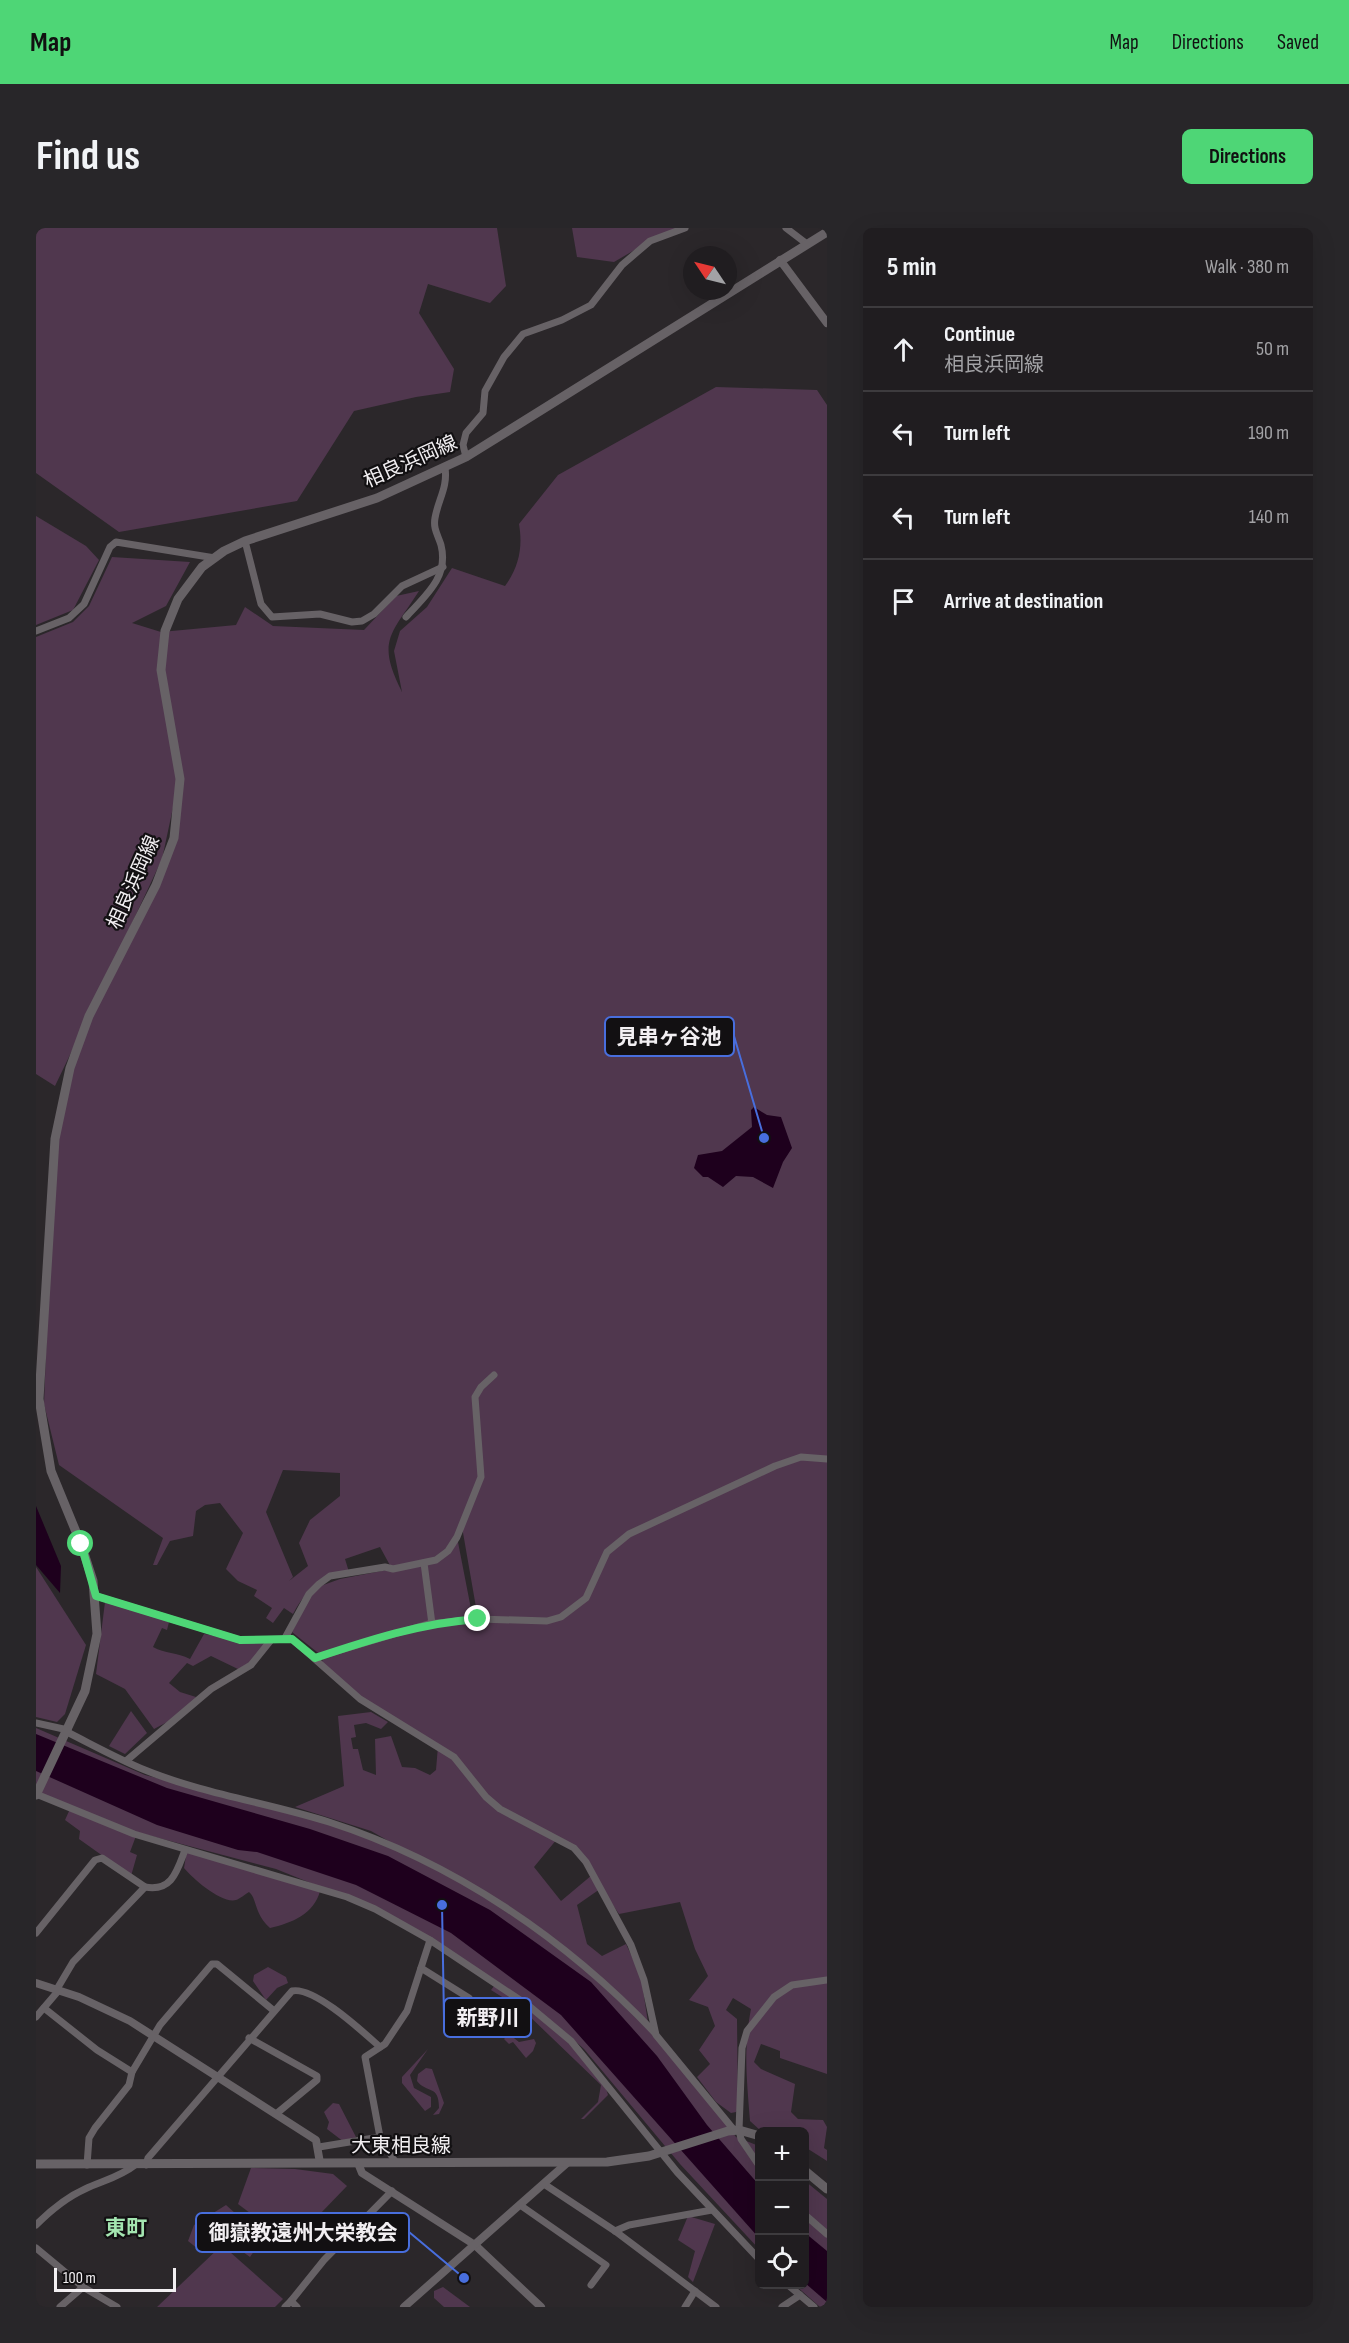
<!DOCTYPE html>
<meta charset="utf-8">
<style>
body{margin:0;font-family:"Sofia Sans Condensed","Noto Sans JP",sans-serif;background:#282629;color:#f1f3f6}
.controls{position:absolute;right:18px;bottom:18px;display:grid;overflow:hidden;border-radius:9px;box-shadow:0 6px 24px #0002}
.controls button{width:54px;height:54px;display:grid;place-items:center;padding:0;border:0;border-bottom:2px solid #3d3b3e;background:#201d20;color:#f1f3f6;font:30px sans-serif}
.compass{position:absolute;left:647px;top:18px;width:54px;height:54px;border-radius:50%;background:#201d20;box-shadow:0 6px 24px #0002;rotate:305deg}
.scale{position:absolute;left:18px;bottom:15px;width:122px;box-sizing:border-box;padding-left:6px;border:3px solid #f2eff2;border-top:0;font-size:16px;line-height:21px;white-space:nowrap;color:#f2eff2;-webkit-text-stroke:4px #121012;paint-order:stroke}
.stop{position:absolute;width:18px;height:18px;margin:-14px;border:4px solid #4ed676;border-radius:50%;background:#fff}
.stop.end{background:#4ed676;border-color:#fff;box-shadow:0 2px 6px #0008}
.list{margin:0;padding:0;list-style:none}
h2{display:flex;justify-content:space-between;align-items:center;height:78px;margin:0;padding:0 24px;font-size:26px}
h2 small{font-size:20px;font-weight:400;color:#a2a2a5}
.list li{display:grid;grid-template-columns:39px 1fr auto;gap:18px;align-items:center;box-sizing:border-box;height:84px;padding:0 24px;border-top:2px solid #3d3b3e}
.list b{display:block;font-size:22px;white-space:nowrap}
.list p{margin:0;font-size:20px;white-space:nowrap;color:#a2a2a5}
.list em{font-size:20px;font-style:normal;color:#a2a2a5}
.icon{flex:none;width:33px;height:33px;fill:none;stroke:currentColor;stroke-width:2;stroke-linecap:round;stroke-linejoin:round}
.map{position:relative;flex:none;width:791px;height:2079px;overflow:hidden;border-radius:9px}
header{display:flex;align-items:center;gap:36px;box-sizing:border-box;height:84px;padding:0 30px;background:#4ed676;color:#111}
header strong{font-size:28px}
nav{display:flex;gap:33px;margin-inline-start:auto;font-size:21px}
.intro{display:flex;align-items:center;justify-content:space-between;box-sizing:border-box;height:144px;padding:0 36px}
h1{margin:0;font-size:42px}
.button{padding:15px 27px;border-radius:9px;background:#4ed676;color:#111;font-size:21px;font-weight:700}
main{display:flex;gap:36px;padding:0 36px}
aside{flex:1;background:#201d20;border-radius:9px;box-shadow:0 6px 24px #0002}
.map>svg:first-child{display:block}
</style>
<header>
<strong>Map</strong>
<nav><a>Map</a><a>Directions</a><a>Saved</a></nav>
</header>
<div class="intro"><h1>Find us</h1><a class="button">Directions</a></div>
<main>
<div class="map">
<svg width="791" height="2079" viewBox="0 0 791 2079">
<rect width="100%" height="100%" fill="#2b272a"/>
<g fill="#50374e" fill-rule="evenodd">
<polygon points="0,0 461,0 470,58 454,75 392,56 383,85 418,141 414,164 380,169 318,183 261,273 83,304 0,245"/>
<polygon points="536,0 649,0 614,13 578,34 541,29"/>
<path d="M680 159 781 162 791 177V1846L744 1830V1823L725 1816 718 1834 725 1841 759 1856 755 1884 762 1891 787 1892 791 1899 788 1920 791 1922V1933L769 1919 768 1904 725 1903 714 1893C711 1853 707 1821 715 1781L697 1770 690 1782 701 1791 702 1881 700 1884 695 1885 680 1874 661 1849 674 1836 663 1822 679 1798 672 1779 653 1772 672 1748 659 1721 644 1674 583 1686 561 1654 564 1661 541 1677 551 1716 566 1728 590 1716 605 1748 612 1795 581 1770 618 1806 700 1909 723 1918V2021L644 1936 548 1821 529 1804 462 1757 339 1681 240 1641 85 1600 0 1566V1500L109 1547 279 1590 377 1627 335 1603 259 1579 308 1558 302 1488 335 1484 352 1494 345 1501 330 1495 318 1497 320 1509 315 1510 317 1521H322L327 1542 340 1547 339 1511 355 1508 366 1539 379 1540 394 1547 400 1542 402 1518 330 1473 287 1438 286 1428 256 1404 279 1360 304 1351 356 1341 344 1319 309 1331 313 1344C284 1353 272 1358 257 1386L248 1380 237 1395 230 1390 236 1380 218 1368 221 1362 202 1353 190 1341 207 1305 184 1275 169 1277 160 1283 157 1308 134 1313 121 1337H117L127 1310 23 1237 8 1176 15 996 26 874 56 781 19 858 0 846V409L37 394 53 378 76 329 154 334 130 378 96 395 125 404 200 397 209 379 237 398 328 402 360 368 383 363C355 407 340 412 366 464L358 423 364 403 391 379 416 340 469 358C483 339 487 319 483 296L522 247ZM141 561C151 613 91 711 66 759L126 631ZM247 1242 304 1245V1268L274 1292 263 1315 272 1338 253 1353 257 1349 230 1284ZM426 1299 441 1385 436 1386 421 1309ZM521 1611 538 1620 556 1647 525 1673 498 1639Z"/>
<polygon points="0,288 50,318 63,332 37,382 0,397"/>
<polygon points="0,1339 50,1417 29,1486 21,1494 0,1489"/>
<path d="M69 1374 99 1381 133 1394 131 1402 126 1400 117 1419C129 1426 141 1424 154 1431L168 1406 230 1415 212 1438 204 1442 175 1428 157 1438 151 1435 133 1455 144 1464 160 1469 152 1483 118 1501 89 1461 60 1446Z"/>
<polygon points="95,1483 111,1505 89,1526 73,1518"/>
<polygon points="34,1581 100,1608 94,1624 101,1627 95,1648 43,1611 44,1603 29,1592"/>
<path d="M151 1622 284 1663C278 1686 256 1695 234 1700 218 1686 221 1670 213 1664 209 1666 204 1671 200 1672 186 1676 157 1651 148 1640Z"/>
<polygon points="232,1739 250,1749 252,1755 241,1760 230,1772 217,1753 218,1747"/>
<path d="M459 1757C488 1778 565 1833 572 1867L548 1891H545L562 1874 565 1857 488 1783 455 1762Z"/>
<polygon points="461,1796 469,1797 474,1807 483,1814 498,1811 500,1815 497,1823 490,1830 477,1814 473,1816 468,1811 470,1809 457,1799"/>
<polygon points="392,1821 374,1847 378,1860 395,1869 395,1879 389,1883 366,1855 366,1849"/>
<path d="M390 1840 396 1841 408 1875 403 1886 397 1887 403 1880C403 1856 391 1866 381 1853L382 1846Z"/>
<polygon points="297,1875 303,1876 320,1909 308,1914 291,1901 293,1894 288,1884"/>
<polygon points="215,1940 259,1941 297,1946 311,1958 255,2016 202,1976"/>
<polygon points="769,1953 791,1971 791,2079 784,2079 759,2057 768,2056"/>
<polygon points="190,1977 227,2010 214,2029 182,2006 162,2021 152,2013 158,1997"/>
<polygon points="652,1988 679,1996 657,2054 652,2049 659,2023 642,2012"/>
<polygon points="186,2017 247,2071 239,2079 121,2079"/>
<polygon points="407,2059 434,2079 408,2079 398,2070 398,2063"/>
</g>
<g fill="#1e001d">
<polygon points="718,879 731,887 745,889 756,920 747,934 737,960 717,949 700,948 687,959 672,949 667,949 658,940 662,927 686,923 716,899 715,882"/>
<polygon points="0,1278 25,1338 24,1365 0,1337"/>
<polygon points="0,1506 131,1560 274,1601 352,1628 454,1682 555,1754 621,1828 671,1897 723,1957 723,2010 525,1787 415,1705 320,1657 221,1624 202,1622 121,1597 0,1543"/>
<polygon points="768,2004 791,2023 791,2074 769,2055"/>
</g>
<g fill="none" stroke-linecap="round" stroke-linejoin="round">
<g stroke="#676266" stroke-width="7">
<polyline points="750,0 771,16"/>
<polyline points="430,229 427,217 430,205 447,185 449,163 468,129 487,106 526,92 555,77 586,37 614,13 649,0"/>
<polyline points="209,313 225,376 236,389 284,386 316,394 326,393 338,386 366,358 407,339"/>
<path d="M370 389C390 367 413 349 405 317 402 307 397 301 399 290 402 272 412 259 409 240"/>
<polyline points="0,403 33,390 48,376 74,319 80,314 179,330"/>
<polyline points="388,1335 396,1396"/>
<polyline points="60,1368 204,1412 256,1411 324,1471 418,1529 450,1569 464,1581 538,1620 550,1634 595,1717 608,1752 620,1807 698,1902"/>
<polyline points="249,1410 273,1366 283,1356 294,1348 349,1339 357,1341 400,1332 412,1323 421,1309 445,1249 439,1169 445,1159 458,1147"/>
<polyline points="278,1430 392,1396 442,1391 511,1393 525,1389 550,1370 571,1324 593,1306 739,1238 765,1229 791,1231"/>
<polyline points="0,1495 32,1502"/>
<path d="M31 1504C57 1517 82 1531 109 1542 168 1566 233 1575 293 1594 417 1634 530 1711 619 1805"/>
<polyline points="90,1533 175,1461 215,1437 235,1412"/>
<polyline points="0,1566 98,1606 311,1669 339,1681 394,1712 493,1778 535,1813 641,1944 724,2032"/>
<path d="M0 1705 59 1632 66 1630 109 1659C136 1664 141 1643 149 1622"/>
<polyline points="385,1740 433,1770"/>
<polyline points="21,1761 37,1734 109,1659"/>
<polyline points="8,1780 61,1822 96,1844"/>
<polyline points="0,1789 23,1762"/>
<polyline points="213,1810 281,1848 281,1852 240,1886"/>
<polyline points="283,1919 344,1909"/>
<polyline points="360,1935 344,1909 329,1829 349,1816 371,1783 394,1712"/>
<polyline points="51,1937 53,1910 59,1900 93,1857 96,1844 124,1797 176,1736 181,1736 237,1782"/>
<path d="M110 1937 112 1930 256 1763C278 1758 327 1804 344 1819"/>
<polyline points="724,1939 705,1911 703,1902 706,1820 711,1803 738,1769 756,1757 791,1752"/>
<polyline points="508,1956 579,2003 680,2079"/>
<polyline points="484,1977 570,2037 555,2057"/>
<polyline points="768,1986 791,2006"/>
<path d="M0 1997C14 1983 31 1969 49 1961 66 1953 84 1949 99 1937"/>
<polyline points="579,2003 593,1997 676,1982"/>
<polyline points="0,2020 47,2059 81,2079"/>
<polyline points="751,2056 778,2079"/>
<polyline points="255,2073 288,2032 356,1963"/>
<polyline points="24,2079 47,2059"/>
<polyline points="249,2079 255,2073 261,2079"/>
<polyline points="649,2079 659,2063"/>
<polyline points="746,2079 764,2067"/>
</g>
<g stroke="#676266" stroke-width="8">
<polyline points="744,32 791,95"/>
<polyline points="0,1755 43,1769 94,1793 280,1912 284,1935"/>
<polyline points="322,1935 326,1945 439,2017 505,2079"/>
<polyline points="368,2079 531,1935"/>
</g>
<g stroke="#676266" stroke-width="9">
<polyline points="0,1567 49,1463 61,1406 57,1353 45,1316 15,1243 3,1171 19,911 34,840 53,788 120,657 138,610 144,551 125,442 129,403 142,371 166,339 188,323 209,313 341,270 430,229 791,4"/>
<polyline points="0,1936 571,1934 613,1928 692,1903 703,1902 724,1908"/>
<polyline points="768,1942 791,1961"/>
</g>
</g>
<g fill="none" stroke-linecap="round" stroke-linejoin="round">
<path stroke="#4ed676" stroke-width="8" d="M45 1316 60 1368 204 1412 256 1411 279 1430C333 1412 385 1395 442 1391"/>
</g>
<g text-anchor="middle" stroke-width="4.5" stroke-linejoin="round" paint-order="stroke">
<g font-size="20" fill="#f2eff2" stroke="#121012">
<text transform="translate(374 233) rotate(-24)" y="7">相良浜岡線</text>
<text transform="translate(97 654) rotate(-66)" y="7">相良浜岡線</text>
<text x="365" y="1924">大東相良線</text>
</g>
<g font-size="21" font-weight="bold" fill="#a4e6b1" stroke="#121012">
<text x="90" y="2007">東町</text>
</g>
</g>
<path fill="none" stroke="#486edd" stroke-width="2" d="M728 910L698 808M406 1677L408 1790M428 2050L373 2004"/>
<g fill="#486edd" stroke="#121012" stroke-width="2">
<circle cx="728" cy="910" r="6"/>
<circle cx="406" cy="1677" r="6"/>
<circle cx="428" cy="2050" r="6"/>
</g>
<g fill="#121012" stroke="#486edd" stroke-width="2">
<rect x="569" y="789" width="129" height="39" rx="6"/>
<rect x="408" y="1770" width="87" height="39" rx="6"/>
<rect x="160" y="1985" width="213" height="39" rx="6"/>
</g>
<g font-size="21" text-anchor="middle" font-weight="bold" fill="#f2eff2">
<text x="633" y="816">見串ヶ谷池</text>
<text x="452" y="1797">新野川</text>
<text x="267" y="2012">御嶽教遠州大栄教会</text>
</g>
</svg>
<div class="controls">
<button>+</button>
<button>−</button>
<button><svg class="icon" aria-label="locate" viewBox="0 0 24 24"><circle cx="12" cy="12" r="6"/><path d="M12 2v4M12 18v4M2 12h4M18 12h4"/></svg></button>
</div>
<svg class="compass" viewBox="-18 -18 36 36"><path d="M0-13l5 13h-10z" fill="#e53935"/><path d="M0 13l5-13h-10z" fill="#a2a2a5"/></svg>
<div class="scale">100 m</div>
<div class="stop" style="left:45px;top:1316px"></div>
<div class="stop end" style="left:442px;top:1391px"></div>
</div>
<aside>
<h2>5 min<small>Walk · 380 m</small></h2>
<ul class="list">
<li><svg class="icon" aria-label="ahead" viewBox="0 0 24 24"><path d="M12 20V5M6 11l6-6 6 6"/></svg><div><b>Continue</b><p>相良浜岡線</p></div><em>50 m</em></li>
<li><svg class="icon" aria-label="left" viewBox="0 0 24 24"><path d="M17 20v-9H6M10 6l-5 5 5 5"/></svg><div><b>Turn left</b></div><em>190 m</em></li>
<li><svg class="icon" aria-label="left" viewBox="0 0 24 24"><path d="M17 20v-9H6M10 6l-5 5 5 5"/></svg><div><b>Turn left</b></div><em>140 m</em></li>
<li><svg class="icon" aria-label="arrive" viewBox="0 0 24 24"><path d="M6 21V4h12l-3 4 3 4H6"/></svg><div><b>Arrive at destination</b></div></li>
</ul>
</aside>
</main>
